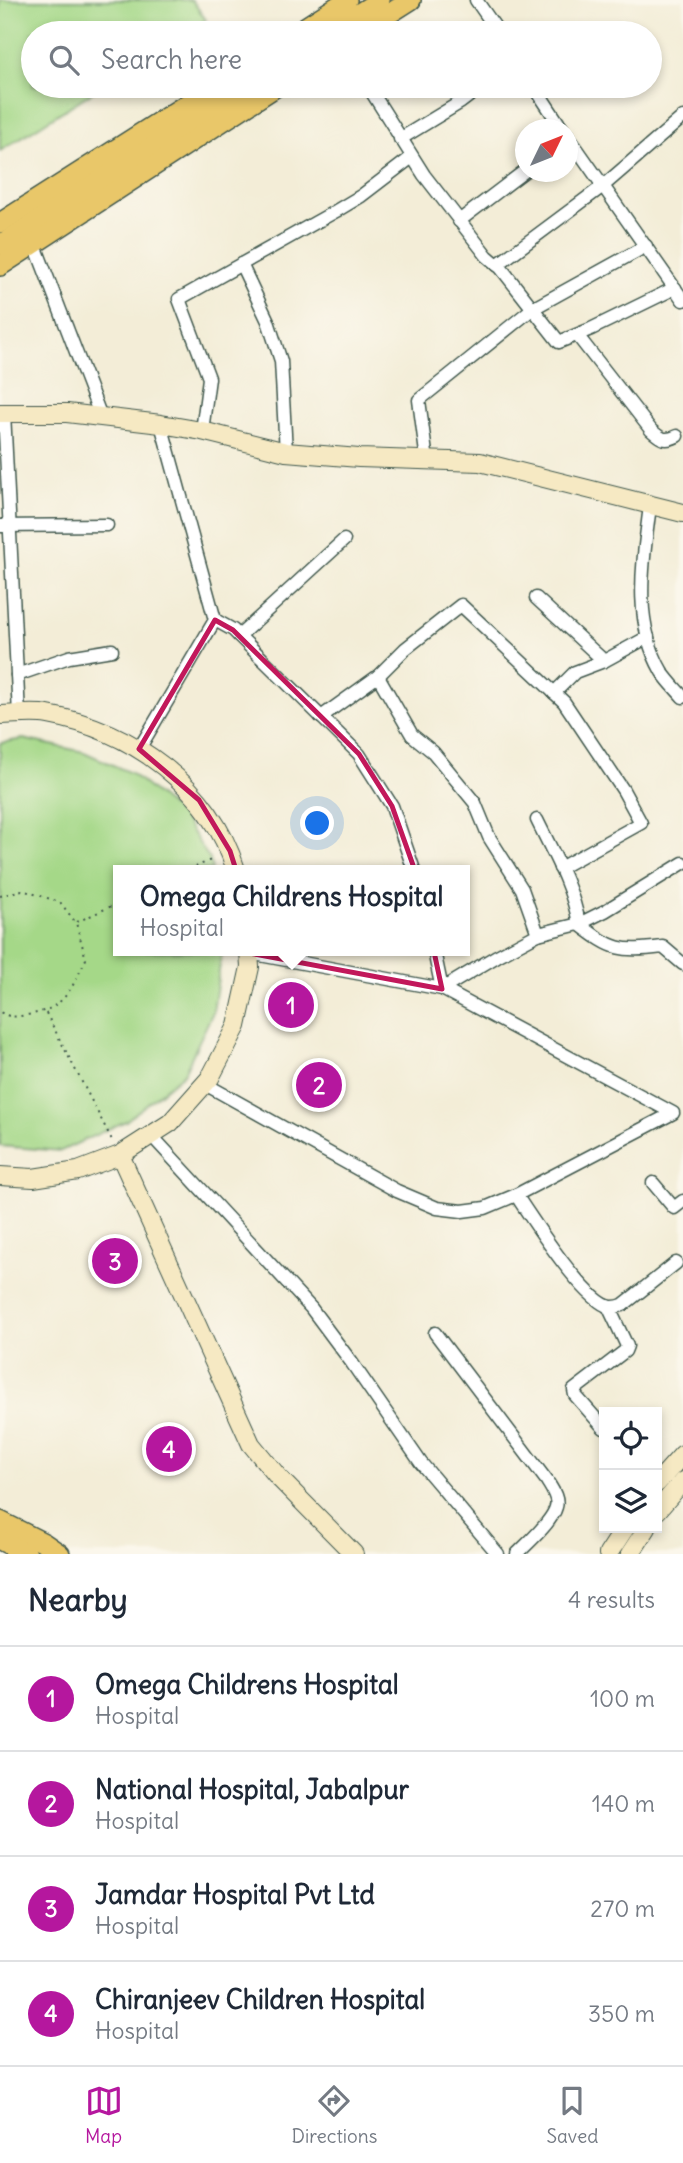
<!DOCTYPE html>
<style>
body{margin:0;font-family:Delius,sans-serif;background:#f6f6f7;color:#1f2937}
.controls{position:absolute;right:21px;bottom:21px;display:grid;overflow:hidden;border-radius:0px;box-shadow:0 4px 10px #0003}
.controls button{width:63px;height:63px;display:grid;place-items:center;padding:0;border:0;border-bottom:2px solid #e0e1e3;background:#fff;color:#1f2937;font:35px sans-serif}
.compass{position:absolute;left:515px;top:119px;width:63px;height:63px;border-radius:50%;background:#fff;box-shadow:0 4px 10px #0003;rotate:47deg}
.you{position:absolute;left:318px;top:824px;width:24px;height:24px;margin:-18px;border:5px solid #fff;border-radius:50%;background:#1a73e8;box-shadow:0 0 0 10px #1a73e833}
.badge{display:grid;place-items:center;width:46px;height:46px;border-radius:50%;background:#b5179e;color:#fff;font-size:23px;font-weight:700}
.pin{position:absolute;translate:-50% -50%;border:4px solid #fff;box-shadow:0 2px 7px #0006}
.popup{position:absolute;left:113px;top:865px;width:357px;height:91px;box-sizing:border-box;display:grid;place-content:center;border-radius:0px;background:#fff;filter:drop-shadow(0 2px 5px #0005);font-size:23px;white-space:nowrap;color:#747a83}
.popup b{font-size:26px;color:#1f2937}
.popup::after{content:'';position:absolute;left:50%;top:100%;margin-left:-14px;border:14px solid transparent;border-top-color:#fff}
.list{margin:0;padding:0;list-style:none}
h2{display:flex;justify-content:space-between;align-items:center;height:91px;margin:0;padding:0 28px;font-size:30px}
h2 small{font-size:23px;font-weight:400;color:#747a83}
.list li{display:grid;grid-template-columns:46px 1fr auto;gap:21px;align-items:center;box-sizing:border-box;height:105px;padding:0 28px;border-top:2px solid #e0e1e3}
.list b{display:block;font-size:26px;white-space:nowrap}
.list p{margin:0;font-size:23px;white-space:nowrap;color:#747a83}
.list em{font-size:23px;font-style:normal;color:#747a83}
.icon{flex:none;width:38px;height:38px;fill:none;stroke:currentColor;stroke-width:2;stroke-linecap:round;stroke-linejoin:round}
.map{position:relative;flex:none;width:683px;height:1554px;overflow:hidden}
.search{position:absolute;background:#fff;box-shadow:0 4px 10px #0003;left:21px;right:21px;top:21px;height:77px;display:flex;align-items:center;gap:18px;box-sizing:border-box;padding:0 24px;border-radius:38px;color:#747a83;font-size:26px}
.sheet{height:511px;background:#fff}
nav{display:flex;justify-content:space-around;align-items:center;box-sizing:border-box;height:98px;border-top:2px solid #e0e1e3;background:#fff;font-size:19px;color:#747a83}
nav a{display:grid;justify-items:center;gap:4px}
nav .on{color:#b5179e}
.map>svg:first-child{display:block}
</style>
<div class="map">
<svg width="683" height="1554" viewBox="0 0 683 1554">
<rect width="100%" height="100%" fill="#fbf7ec"/>
<filter id="ink" filterUnits="userSpaceOnUse"><feTurbulence type="fractalNoise" baseFrequency=".0143" numOctaves="2"/><feDisplacementMap in="SourceGraphic" scale="14" xChannelSelector="R" yChannelSelector="G"/><feConvolveMatrix kernelMatrix="1 2 1 2 8 2 1 2 1" color-interpolation-filters="sRGB"/></filter>
<filter id="wash" filterUnits="userSpaceOnUse"><feTurbulence type="fractalNoise" baseFrequency=".00686" numOctaves="4" result="noise"/><feDisplacementMap in="SourceGraphic" scale="28" xChannelSelector="R" yChannelSelector="G"/><feGaussianBlur stdDeviation="1.57" result="paint"/><feColorMatrix in="noise" values="0 0 0 0 0 0 0 0 0 0 0 0 0 0 0 0 0 1.4 0 .05"/><feComposite in="paint" operator="in"/></filter>
<g filter="url(#wash)">
<rect width="100%" height="100%" fill="#f3edd7"/>
<g fill="#a5d888" stroke="#628a5e" stroke-width="2">
<polygon points="0,0 192,0 206,20 184,33 33,33 33,86 102,86 0,151"/>
<polygon points="23,739 84,752 131,773 181,815 210,860 212,870 118,870 118,951 222,951 213,1012 184,1073 126,1121 61,1151 0,1146 0,743"/>
</g>
</g>
<g filter="url(#ink)">
<g fill="none" stroke-linecap="round" stroke-linejoin="round">
<g stroke="#3f574c" stroke-width="15">
<g id="street">
<polyline points="476,0 499,33"/>
<polyline points="368,86 424,175 487,256 501,268 559,342 591,329 675,288"/>
<polyline points="534,86 563,130"/>
<polyline points="568,136 683,300"/>
<polyline points="400,139 461,102 482,86"/>
<polyline points="459,221 526,170"/>
<polyline points="35,245 101,417"/>
<polyline points="241,264 268,321 281,361 286,452"/>
<polyline points="497,265 603,186 683,117"/>
<path d="M577 335 651 430C661 439 665 442 677 436"/>
<polyline points="4,412 19,715"/>
<polyline points="202,431 209,378 179,299 336,211 361,196 412,157"/>
<polyline points="427,461 419,400 532,309 646,246"/>
<path d="M650 506C643 562 632 620 662 672 668 681 676 689 683 697"/>
<polyline points="0,526 107,525"/>
<polyline points="536,598 604,661"/>
<polyline points="215,620 233,630 359,754 392,806 414,870"/>
<polyline points="239,636 344,540"/>
<polyline points="17,675 69,657 112,650"/>
<polyline points="378,676 412,735 433,752 475,803 489,837 522,889 538,934"/>
<polyline points="554,693 575,672 604,661 648,637"/>
<polyline points="321,717 378,676 405,649 461,605 564,702 623,790 641,823 560,868"/>
<polyline points="139,749 215,620 161,424"/>
<path d="M537 820C553 853 573 888 579 924 614 951 620 952 663 947L683 964"/>
<polyline points="434,951 442,989"/>
<polyline points="442,989 497,956 538,934 579,924 605,911 683,863"/>
<polyline points="205,1084 397,1191 437,1208 462,1211 485,1208 516,1195 673,1113 442,989 249,953"/>
<polyline points="151,1135 311,1308 352,1363 421,1463 498,1554"/>
<polyline points="653,1183 674,1208 683,1201"/>
<path d="M516 1195C534 1222 580 1294 607 1306 613 1308 617 1307 623 1305L676 1263"/>
<path d="M435 1333 547 1481C551 1488 559 1498 556 1507 552 1522 528 1543 517 1554"/>
<polyline points="604,1428 575,1395 574,1390 625,1351 627,1346 608,1306"/>
</g>
</g>
<g stroke="#3f574c" stroke-width="20">
<g id="secondary">
<polyline points="0,413 67,413 161,424 202,431 286,452 359,458 480,462 683,513"/>
<path d="M0 715C15 715 33 712 48 715 132 730 210 786 236 870"/>
<polyline points="120,1155 251,1444 279,1478 354,1554"/>
<polyline points="0,1176 33,1178 78,1171 120,1155 170,1123 210,1078 237,1026 250,967 249,951"/>
<polyline points="657,1483 683,1454"/>
<polyline points="657,1511 683,1481"/>
<polyline points="608,1554 625,1528"/>
<polyline points="630,1554 647,1528"/>
</g>
</g>
<g stroke="#3f574c" stroke-width="22">
<g id="primary">
<polyline points="296,33 347,0"/>
<polyline points="327,33 380,0"/>
<polyline points="359,33 411,0"/>
<polyline points="0,223 215,86"/>
<polyline points="0,245 246,86"/>
<polyline points="0,266 277,86"/>
<polyline points="0,1521 44,1543 60,1554"/>
<polyline points="0,1540 27,1554"/>
</g>
</g>
<g stroke="#3f574c" stroke-width="2" stroke-dasharray="2 5" stroke-linecap="butt">
<polyline points="189,870 213,859"/>
<path d="M0 896 22 890 60 902 76 923 86 959C71 990 64 1010 26 1015 15 1017 10 1018 0 1012"/>
<polyline points="77,922 118,903"/>
<polyline points="46,1013 113,1142"/>
</g>
<use href="#street" stroke="#fff" stroke-width="12"/>
<use href="#secondary" stroke="#f6e9c3" stroke-width="18"/>
<use href="#primary" stroke="#e9c769" stroke-width="19"/>
</g>
</g>
<path fill="none" stroke="#c2185b" stroke-width="5" stroke-linejoin="round" d="M215 620 233 630 359 754 392 806 419 882 442 989 249 953 248 908 230 851 199 800 139 749Z"/>
</svg>
<div class="controls">
<button><svg class="icon" aria-label="locate" viewBox="0 0 24 24"><circle cx="12" cy="12" r="6"/><path d="M12 2v4M12 18v4M2 12h4M18 12h4"/></svg></button>
<button><svg class="icon" aria-label="layers" viewBox="0 0 24 24"><path d="M12 4l9 5-9 5-9-5zM3 14l9 5 9-5"/></svg></button>
</div>
<svg class="compass" viewBox="-18 -18 36 36"><path d="M0-13l5 13h-10z" fill="#e53935"/><path d="M0 13l5-13h-10z" fill="#747a83"/></svg>
<div class="you"></div>
<div class="pin badge" style="left:291px;top:1005px">1</div>
<div class="popup"><b>Omega Childrens Hospital</b>Hospital</div>
<div class="pin badge" style="left:319px;top:1085px">2</div>
<div class="pin badge" style="left:115px;top:1261px">3</div>
<div class="pin badge" style="left:169px;top:1449px">4</div>
<div class="search"><svg class="icon" aria-label="search" viewBox="0 0 24 24"><circle cx="10" cy="10" r="6"/><path d="M15 15l6 6"/></svg>Search here</div>
</div>
<section class="sheet">
<h2>Nearby<small>4 results</small></h2>
<ul class="list">
<li><span class="badge">1</span><div><b>Omega Childrens Hospital</b><p>Hospital</p></div><em>100 m</em></li>
<li><span class="badge">2</span><div><b>National Hospital, Jabalpur</b><p>Hospital</p></div><em>140 m</em></li>
<li><span class="badge">3</span><div><b>Jamdar Hospital Pvt Ltd</b><p>Hospital</p></div><em>270 m</em></li>
<li><span class="badge">4</span><div><b>Chiranjeev Children Hospital</b><p>Hospital</p></div><em>350 m</em></li>
</ul>
</section>
<nav>
<a class="on"><svg class="icon" aria-label="map" viewBox="0 0 24 24"><path d="M3 6l6-2 6 2 6-2v14l-6 2-6-2-6 2zM9 4v14M15 6v14"/></svg>Map</a>
<a><svg class="icon" aria-label="directions" viewBox="0 0 24 24"><path d="M12 3l9 9-9 9-9-9zM9 14v-3h6M13 9l2 2-2 2"/></svg>Directions</a>
<a><svg class="icon" aria-label="saved" viewBox="0 0 24 24"><path d="M7 4h10v16l-5-4-5 4z"/></svg>Saved</a>
</nav>
